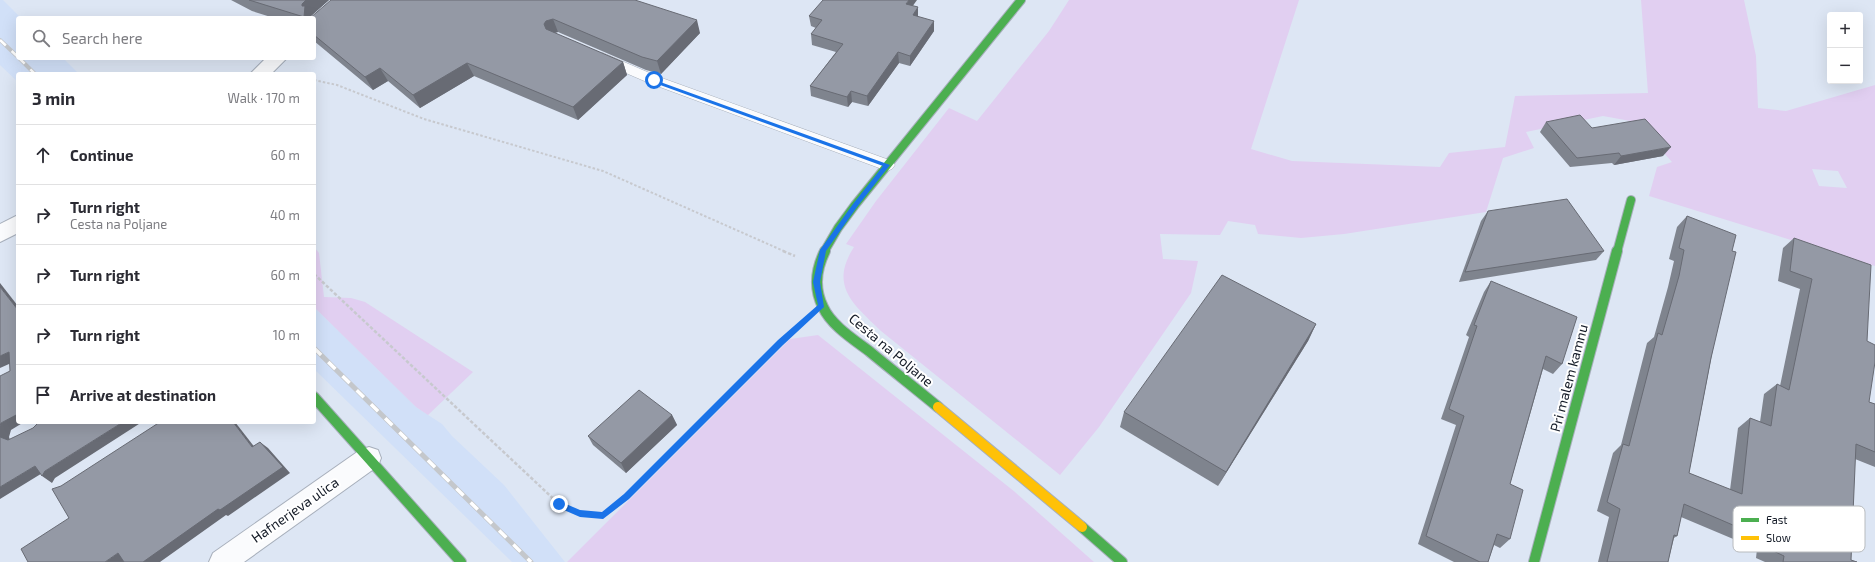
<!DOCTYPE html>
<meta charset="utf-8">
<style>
body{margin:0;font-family:"Exo 2",sans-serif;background:#f7f7f7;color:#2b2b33}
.controls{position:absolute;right:12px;top:12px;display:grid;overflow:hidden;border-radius:4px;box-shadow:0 4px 16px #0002}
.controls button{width:36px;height:36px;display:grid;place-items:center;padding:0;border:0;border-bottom:1px solid #e1e1e2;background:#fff;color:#2b2b33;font:20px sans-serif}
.stop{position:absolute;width:12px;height:12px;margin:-9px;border:3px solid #1a73e8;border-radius:50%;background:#fff}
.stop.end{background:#1a73e8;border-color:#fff;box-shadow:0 1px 4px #0008}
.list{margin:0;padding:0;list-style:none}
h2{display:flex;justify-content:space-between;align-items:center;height:52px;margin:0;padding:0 16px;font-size:17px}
h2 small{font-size:13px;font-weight:400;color:#7c7c81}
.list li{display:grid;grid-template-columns:26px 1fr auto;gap:12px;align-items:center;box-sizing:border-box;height:60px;padding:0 16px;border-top:1px solid #e1e1e2}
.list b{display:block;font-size:15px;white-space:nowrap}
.list p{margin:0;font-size:13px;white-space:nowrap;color:#7c7c81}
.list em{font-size:13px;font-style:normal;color:#7c7c81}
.icon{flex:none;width:22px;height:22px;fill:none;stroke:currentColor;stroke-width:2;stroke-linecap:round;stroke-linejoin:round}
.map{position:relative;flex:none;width:1875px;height:562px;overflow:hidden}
.search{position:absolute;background:#fff;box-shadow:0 4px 16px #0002;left:16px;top:16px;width:300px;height:44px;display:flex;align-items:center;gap:10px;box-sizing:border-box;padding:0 14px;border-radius:4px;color:#7c7c81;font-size:15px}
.panel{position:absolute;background:#fff;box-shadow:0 4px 16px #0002;left:16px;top:72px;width:300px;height:352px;border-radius:4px}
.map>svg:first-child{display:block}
</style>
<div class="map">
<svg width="1875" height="562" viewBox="0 0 1875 562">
<rect width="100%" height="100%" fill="#dde6f4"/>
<g fill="#d1e0f8">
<polygon points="0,0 3,0 21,18 18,18 18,58 63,58 79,74 18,74 18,82 0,65"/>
<polygon points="314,307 416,407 442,424 452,436 504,485 565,562 512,562 314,369"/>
</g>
<g fill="#e1cff1" fill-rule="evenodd">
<path d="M1069 0H1299L1251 149 1292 161 1440 167 1449 153 1505 147 1515 96 1648 93 1641 0H1744L1756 56 1758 108 1786 111 1875 85V266L1649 196 1657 167 1672 162 1636 122 1603 116 1526 132 1534 148 1503 158 1486 212 1344 234 1301 238 1258 234 1255 225 1228 221 1220 235 1160 234 1163 259 1198 261 1191 293 1099 427 1060 475 881 331C853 304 829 286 854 247L846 244 876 201 949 108 977 121 1049 31ZM1812 169 1838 171 1847 188 1819 186Z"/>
<polygon points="314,247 319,253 324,297 351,298 365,302 473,372 428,415 416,407 314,307"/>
<polygon points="818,335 1015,492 1094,562 567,562 790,339"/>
</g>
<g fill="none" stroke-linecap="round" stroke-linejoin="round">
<g stroke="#a7afbb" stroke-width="1">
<polygon id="lane" points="603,53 659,77 892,161 895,165 892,169 887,171 882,169 649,83 598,61 596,58 598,55"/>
</g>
<g stroke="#a7afbb" stroke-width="2">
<g id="street">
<polygon points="266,58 287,58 271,74 250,74"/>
<polygon points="18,215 18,233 0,242 0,224"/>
<polygon points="369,447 378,450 381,458 378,466 244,562 209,562 213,553 360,450"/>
</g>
</g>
<g stroke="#a7afbb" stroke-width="10">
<g id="fast-far1">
<polyline points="824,252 838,228 855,205 1021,0"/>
<polyline points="1617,252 1631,200"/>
</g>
</g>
<g stroke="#a7afbb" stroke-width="12">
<g id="fast">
<path d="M825 251C816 269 814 289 823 307 831 325 853 339 869 351 892 370 915 388 938 407"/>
<polyline points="314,397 461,562"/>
<polyline points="1082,527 1122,562"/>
<polyline points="1534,562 1617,251"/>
</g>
</g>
<g stroke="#a7afbb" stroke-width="12">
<polyline id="slow" points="938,407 1082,527"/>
</g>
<polyline stroke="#c7c9ce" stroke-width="2" stroke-dasharray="2.5 2" stroke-linecap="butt" points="314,80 337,85 424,119 603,171 786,252"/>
<g stroke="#c7c9ce" stroke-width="2.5" stroke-dasharray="3.5 2" stroke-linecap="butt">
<polyline points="783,251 795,256"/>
<polyline points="314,274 559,504 580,513 603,515 654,469 803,323"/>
</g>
<use href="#lane" fill="#fafbfd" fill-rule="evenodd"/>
<use href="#street" fill="#fafbfd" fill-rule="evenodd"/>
<use href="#fast-far1" stroke="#4caf50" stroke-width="8"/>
<use href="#fast" stroke="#4caf50" stroke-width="10"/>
<use href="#slow" stroke="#ffc107" stroke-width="10"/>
<g stroke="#c4c7cb" stroke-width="4">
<g id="rail-far1">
<polyline points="0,40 18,57"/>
<polyline points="19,58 35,74"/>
</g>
</g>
<g stroke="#c4c7cb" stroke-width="5">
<polyline id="rail" points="314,348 531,562"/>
</g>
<use href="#rail-far1" stroke="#fff" stroke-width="2.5" stroke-dasharray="8" stroke-linecap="butt"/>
<use href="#rail" stroke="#fff" stroke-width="3.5" stroke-dasharray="10" stroke-linecap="butt"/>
</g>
<g fill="#7f848e">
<polygon points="231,0 329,0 311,16 311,17 635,0 700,33 661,74 646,70 558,32 554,33 623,62 627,75 578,120 474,76 420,108 388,81 373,90 314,41 314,18 274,18 252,11"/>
<polygon points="913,6 918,16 934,31 910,66 899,63 868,106 852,102 848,107 811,96 810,86 836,52 812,45 811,34 816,28 811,26 809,16"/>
<polygon points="1546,122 1592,128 1663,156 1614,165 1612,163 1570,167 1540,132"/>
<polygon points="1488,211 1604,251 1596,260 1459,282 1481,221"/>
<polygon points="1687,216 1732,251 1689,473 1730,490 1738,428 1750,418 1760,422 1764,394 1777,384 1780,386 1800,289 1778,281 1783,248 1794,238 1867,341 1869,402 1875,404 1875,467 1855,459 1851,560 1857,562 1765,562 1756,558 1757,549 1681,517 1677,536 1674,538 1668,562 1598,562 1609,517 1597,511 1613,453 1621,445 1647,343 1654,337 1668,287 1674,261 1669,259 1677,227"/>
<polygon points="1491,281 1562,364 1553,374 1543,369 1510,484 1510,539 1500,548 1494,545 1488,562 1454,562 1418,544 1456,425 1441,419 1469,337 1466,335 1484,292"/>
<polygon points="1316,324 1308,341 1218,486 1120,427 1124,412"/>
<polygon points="672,415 677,425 626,473 593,445 588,436"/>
</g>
<g fill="#686b74">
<polygon points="306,0 329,0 311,16 312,18 305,18 302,6 302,4"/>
<polygon points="909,0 917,0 907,14 906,4"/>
<polygon points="918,7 918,18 913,15"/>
<polygon points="553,19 558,32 551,34 549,37 544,24 546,21"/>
<polygon points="697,20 700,33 661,74 657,61"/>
<polygon points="934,21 934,31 910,66 910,56"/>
<polygon points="898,52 899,63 868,106 867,96"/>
<polygon points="623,62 627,75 578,120 573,107"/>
<polygon points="467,63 474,76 420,108 413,95"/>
<polygon points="380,68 388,81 373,90 365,77"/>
<polygon points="851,91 852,102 848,107 847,97"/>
<polygon points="1671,147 1663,156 1614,165 1621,156"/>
<polygon points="0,283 18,306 18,310 0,287"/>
<polygon points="1316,324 1308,341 1218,486 1226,472"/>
<polygon points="9,352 18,360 0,368 0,356"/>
<polygon points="17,414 18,414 18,422 24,422 11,430 9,437 11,443 0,437 0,426 1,423"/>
<polygon points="672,415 677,425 626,473 621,463"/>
<polygon points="123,422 142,422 55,478 52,483 42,476 44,472 0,499 0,487 35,466 45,471"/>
<polygon points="233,422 235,422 260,454 252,447"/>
<polygon points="260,442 268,448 290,473 228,516 226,515 160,562 143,562"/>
<polygon points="118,553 128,559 124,562 105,562"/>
</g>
<g fill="#9499a5" stroke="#686b74">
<polygon points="249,0 306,0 302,4 302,6 305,6 304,17"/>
<polygon points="331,0 635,0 697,20 657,61 642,57 553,19 546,21 544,24 546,29 623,62 573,107 467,63 413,95 380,68 365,77 314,35 314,20 315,20 314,20 314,18 310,18"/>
<polygon points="823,0 909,0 906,4 918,7 913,15 934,21 910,56 898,52 867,96 851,91 847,97 810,86 843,44 811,34 822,20 809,16"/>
<polygon points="1580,115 1592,128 1645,119 1671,147 1621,156 1619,153 1577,158 1546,122"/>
<polygon points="1567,199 1604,251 1465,272 1488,211"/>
<polygon points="1687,216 1736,235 1732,251 1736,252 1711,358 1689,473 1742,494 1750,418 1771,426 1777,384 1789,390 1812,279 1790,271 1794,238 1871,265 1867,341 1875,345 1875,362 1869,402 1875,404 1875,452 1856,444 1851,560 1857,562 1783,562 1784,556 1769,549 1770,541 1684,504 1677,536 1674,535 1668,562 1607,562 1620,509 1607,502 1623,444 1629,446 1658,333 1662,335 1679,276 1684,250 1679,248"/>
<polygon points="1222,275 1316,324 1226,472 1124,412"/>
<polygon points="1491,281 1577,317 1562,364 1546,356 1510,484 1523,490 1510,539 1497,534 1488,562 1480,562 1426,536 1464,416 1449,409 1477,326 1474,325"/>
<polygon points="0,287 18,310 18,414 1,423 0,426 0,376 10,371 9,352 0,356"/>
<polygon points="639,390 672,415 621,463 588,436"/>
<polygon points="39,422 123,422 45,471 42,476 35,466 0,487 0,436 0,437 8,440 33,428"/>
<polygon points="160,422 233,422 252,447 260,442 283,467 220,510 218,509 143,562 124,562 118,553 105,562 28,562 21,549 69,518 52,489 61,486"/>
</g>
<polygon fill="#1a73e8" points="652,79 890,165 857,207 826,251 820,282 824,307 783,345 629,499 603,519 580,517 557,507 557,502 559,501 580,510 602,512 624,494 778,340 818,305 813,282 820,250 853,204 883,166 652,82"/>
<g text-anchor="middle" stroke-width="4" stroke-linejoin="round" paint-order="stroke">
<g font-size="14" fill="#141b27" stroke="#fff">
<text transform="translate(891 350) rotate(40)" y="5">Cesta na Poljane</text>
<text transform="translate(1569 378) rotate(-75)" y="5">Pri malem kamnu</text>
<text transform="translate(295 510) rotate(-35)" y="5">Hafnerjeva ulica</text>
</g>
</g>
<rect x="1733" y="506" width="132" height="46" rx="6" fill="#fff" stroke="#b8bbbe" stroke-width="1"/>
<rect x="1741" y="518" width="18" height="4" fill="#4caf50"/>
<rect x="1741" y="536" width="18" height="4" fill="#ffc107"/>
<g font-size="11" fill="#141b27">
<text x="1766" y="524">Fast</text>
<text x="1766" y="542">Slow</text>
</g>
</svg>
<div class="controls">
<button>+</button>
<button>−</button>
</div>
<div class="stop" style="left:654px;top:80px"></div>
<div class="stop end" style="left:559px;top:504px"></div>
<div class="search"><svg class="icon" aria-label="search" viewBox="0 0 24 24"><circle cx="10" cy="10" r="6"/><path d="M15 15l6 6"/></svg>Search here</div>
<section class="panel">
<h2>3 min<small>Walk · 170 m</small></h2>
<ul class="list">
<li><svg class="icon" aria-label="ahead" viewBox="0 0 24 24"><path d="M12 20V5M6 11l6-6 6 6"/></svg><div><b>Continue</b></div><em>60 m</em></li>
<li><svg class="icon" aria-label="right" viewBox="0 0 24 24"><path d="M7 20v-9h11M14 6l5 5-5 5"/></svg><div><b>Turn right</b><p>Cesta na Poljane</p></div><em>40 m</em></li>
<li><svg class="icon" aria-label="right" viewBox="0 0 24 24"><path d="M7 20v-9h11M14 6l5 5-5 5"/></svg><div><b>Turn right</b></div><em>60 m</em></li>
<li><svg class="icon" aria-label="right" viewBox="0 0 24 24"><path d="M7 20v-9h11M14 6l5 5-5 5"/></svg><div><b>Turn right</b></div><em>10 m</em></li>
<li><svg class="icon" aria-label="arrive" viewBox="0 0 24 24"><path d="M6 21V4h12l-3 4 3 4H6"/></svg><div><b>Arrive at destination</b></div></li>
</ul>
</section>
</div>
